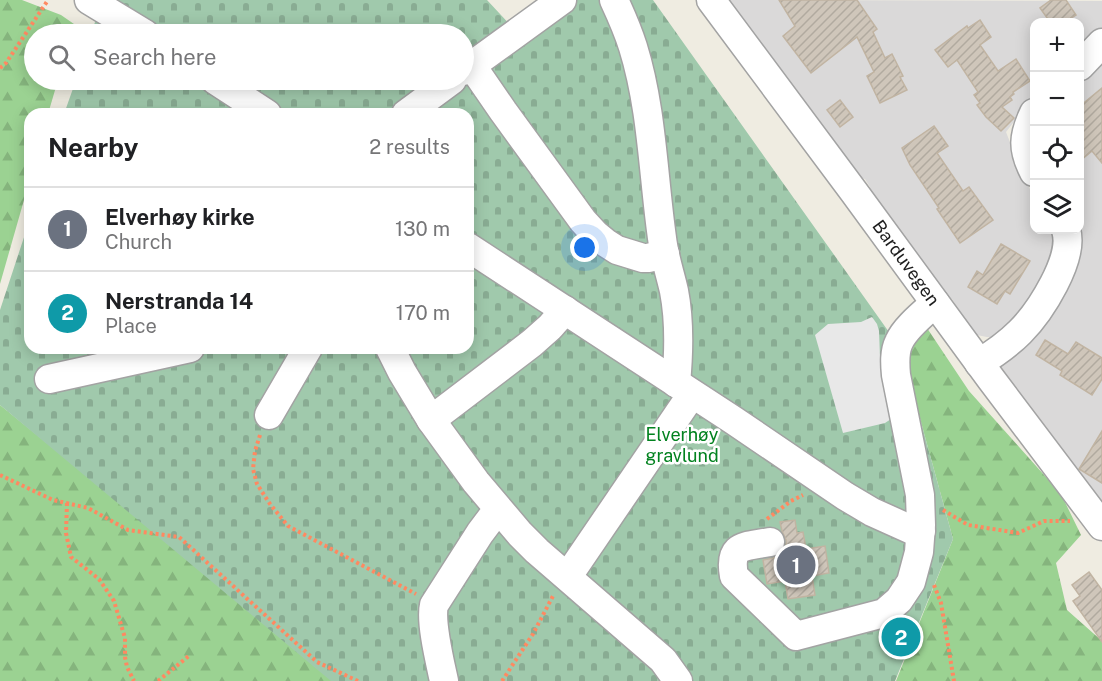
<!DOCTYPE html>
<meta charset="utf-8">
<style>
body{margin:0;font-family:"Public Sans",sans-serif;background:#f2f2f2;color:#202124}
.controls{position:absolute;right:18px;top:18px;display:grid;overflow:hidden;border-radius:12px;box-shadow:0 3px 15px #0003}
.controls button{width:54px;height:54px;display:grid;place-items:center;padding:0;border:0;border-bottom:2px solid #e0e0e0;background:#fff;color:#202124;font:30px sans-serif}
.you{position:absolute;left:585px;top:248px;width:21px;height:21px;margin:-15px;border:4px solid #fff;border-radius:50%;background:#1a73e8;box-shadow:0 0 0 9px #1a73e833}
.badge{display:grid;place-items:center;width:39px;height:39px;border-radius:50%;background:#2563eb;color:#fff;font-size:20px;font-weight:700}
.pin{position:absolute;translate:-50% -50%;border:3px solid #fff;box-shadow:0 2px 6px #0006}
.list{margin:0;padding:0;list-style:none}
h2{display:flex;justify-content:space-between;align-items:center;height:78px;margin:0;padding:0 24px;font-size:26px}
h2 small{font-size:20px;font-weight:400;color:#757577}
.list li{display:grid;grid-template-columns:39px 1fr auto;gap:18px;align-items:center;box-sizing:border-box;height:84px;padding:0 24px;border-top:2px solid #e0e0e0}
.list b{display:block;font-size:22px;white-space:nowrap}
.list p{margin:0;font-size:20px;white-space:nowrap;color:#757577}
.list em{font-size:20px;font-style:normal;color:#757577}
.icon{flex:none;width:33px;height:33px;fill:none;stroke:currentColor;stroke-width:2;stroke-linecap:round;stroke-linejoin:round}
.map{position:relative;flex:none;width:1102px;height:681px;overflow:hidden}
.search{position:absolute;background:#fff;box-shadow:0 3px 15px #0003;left:24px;top:24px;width:450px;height:66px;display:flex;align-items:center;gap:15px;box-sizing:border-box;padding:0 21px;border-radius:33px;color:#757577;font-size:22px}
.panel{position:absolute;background:#fff;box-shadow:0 3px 15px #0003;left:24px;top:108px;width:450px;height:246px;border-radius:18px}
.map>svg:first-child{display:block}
</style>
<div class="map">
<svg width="1102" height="681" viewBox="0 0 1102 681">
<defs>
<pattern id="forest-firs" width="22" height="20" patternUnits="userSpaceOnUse" patternTransform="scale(1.5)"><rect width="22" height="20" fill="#9bd292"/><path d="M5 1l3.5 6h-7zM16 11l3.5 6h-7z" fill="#85b47d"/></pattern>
<pattern id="cemetery-stones" width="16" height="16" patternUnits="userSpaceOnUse" patternTransform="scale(1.5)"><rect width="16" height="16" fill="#a0c9ac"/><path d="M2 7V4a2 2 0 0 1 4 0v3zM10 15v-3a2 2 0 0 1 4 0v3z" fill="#89ac93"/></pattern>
<pattern id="building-hatch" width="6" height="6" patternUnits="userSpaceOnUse" patternTransform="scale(1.5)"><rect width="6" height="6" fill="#cfc6ba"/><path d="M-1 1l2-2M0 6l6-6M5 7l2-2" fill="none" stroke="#b1aa9f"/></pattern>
</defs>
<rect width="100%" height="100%" fill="#efece1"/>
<g fill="#dad9d9">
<polygon points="724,0 1102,1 1102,28 1099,33 1080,53 1080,22 1034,22 1034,96 1006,132 1022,173 1034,197 1034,230 1054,230 1056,248 1037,293 998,337 987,337 977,335 968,326 952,299 946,300 867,193 870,187 865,179 857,177"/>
<polygon points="1102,54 1102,509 1000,369 1080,230 1080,77"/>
</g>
<g fill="url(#forest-firs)">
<polygon points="0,0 22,0 61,15 74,24 71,34 34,34 34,80 58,80 48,114 30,114 30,179 0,284"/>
<polygon points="923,322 969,391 1061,494 1081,535 1056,563 1067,610 1102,641 1102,681 896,681 953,539 901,349"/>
<polygon points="0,405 219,583 335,681 0,681"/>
</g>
<polygon fill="url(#cemetery-stones)" points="113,0 487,0 512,27 551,0 653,0 901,349 953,539 895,681 331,681 0,405 0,310 30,219 30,348 468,348 468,114 64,114 76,80 464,80 464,34 91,34 100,7"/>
<polygon fill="#e8e8e8" points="872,317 877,324 879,331 880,357 897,415 885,423 843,433 815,335 828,324 861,322"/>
<g fill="url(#building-hatch)" stroke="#c1b4a2" stroke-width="1.5">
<polygon points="779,0 857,0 877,29 873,32 885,58 892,54 903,76 900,77 907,90 880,103 867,76 874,72 857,37 811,73 783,36 795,26"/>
<polygon points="1051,0 1066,0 1076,15 1065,22 1050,22 1040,8"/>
<polygon points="980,20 991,37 980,45 998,71 1016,59 1030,81 1013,92 1014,94 1010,97 1012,100 1002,107 1014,118 1001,131 986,117 977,105 980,103 974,95 978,92 957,60 948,67 935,50 967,26 968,28"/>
<polygon points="1102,88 1102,163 1092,151 1080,161 1080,106"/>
<polygon points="840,100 853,117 840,127 827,110"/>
<polygon points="934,126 948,146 937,153 963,191 969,187 993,220 960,243 937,209 939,208 910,165 902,148"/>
<polygon points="1001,244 1030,261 1010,294 1005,291 997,304 968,287 977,271 983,275"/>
<polygon points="1045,340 1068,354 1076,342 1102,358 1102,379 1092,395 1060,375 1062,371 1036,355"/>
<polygon points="1102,431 1102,483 1079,469"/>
<polygon points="795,520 797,533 803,532 806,549 825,546 829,573 812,576 815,595 788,599 785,581 767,584 763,560 773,558 781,554 786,547 786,540 782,531 780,522"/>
<polygon points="1089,572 1102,590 1102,642 1073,601 1080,596 1072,585"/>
</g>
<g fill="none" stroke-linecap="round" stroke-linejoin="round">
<g stroke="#a3a3a3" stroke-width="31">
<g id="minor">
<polyline points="89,0 145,34"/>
<path d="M614 0C621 15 628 31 633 47 652 108 653 174 662 238 664 256 670 273 674 291 680 322 679 352 676 383"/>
<polyline points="711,0 854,192 991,379 1102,526"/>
<polyline points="472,66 503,111 583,221 595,234 606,243 617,250 643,258 648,258 665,254"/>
<polyline points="1080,66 1102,43"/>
<polyline points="464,71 562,0"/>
<polyline points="215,80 267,114"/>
<path d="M1034 113C1023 136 1022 149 1034 172"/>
<polyline points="406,114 452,80"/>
<polyline points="468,247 733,420 845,496 872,512 912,530 921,531"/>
<polyline points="390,348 402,372 431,420 476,482 520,534 537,551 663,660 678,681"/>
<path d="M979 363C994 354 1008 344 1020 332 1040 312 1075 258 1066 230"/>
<polyline points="49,379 190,348"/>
<polyline points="269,415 308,348"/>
<polyline points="431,420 532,343 550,327 565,310"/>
<path d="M770 542C745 547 728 543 734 576L796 636 884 613 899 600 911 582 919 552 921 525 920 495 896 375C895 364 894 352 899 342 905 328 924 313 935 303"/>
<polyline points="568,576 692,394"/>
<path d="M444 681C440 662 430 622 434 605L480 533 498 509"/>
</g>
</g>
<g stroke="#ff8961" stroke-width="4" stroke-dasharray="3 3" stroke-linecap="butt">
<polyline points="0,68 6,63 48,0"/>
<polyline points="260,435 255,451 253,469 257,484 270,504 288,526 416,594"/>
<polyline points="0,475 53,500 88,508 128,530 179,537 317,662 358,681"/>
<polyline points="67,503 66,533 71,557 99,579 114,601 125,638 125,657 127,667 134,681"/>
<polyline points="943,510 968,525 1018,533 1044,521 1070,521"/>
<polyline points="767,519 791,501 803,495"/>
<polyline points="934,585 941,603 954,681"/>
<polyline points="158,681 190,655"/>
<polyline points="502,681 533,634 554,594"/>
</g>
<use href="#minor" stroke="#fff" stroke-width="28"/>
</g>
<g text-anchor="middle" stroke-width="5" stroke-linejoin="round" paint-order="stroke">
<g font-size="18" fill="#1c1c1c" stroke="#fff">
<text transform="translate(906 263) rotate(54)" y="6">Barduvegen</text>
</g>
<g font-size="18" fill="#02821f" stroke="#fff">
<text x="682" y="441">Elverhøy<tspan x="682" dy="21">gravlund</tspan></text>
</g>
</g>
</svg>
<div class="controls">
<button>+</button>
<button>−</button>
<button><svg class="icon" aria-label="locate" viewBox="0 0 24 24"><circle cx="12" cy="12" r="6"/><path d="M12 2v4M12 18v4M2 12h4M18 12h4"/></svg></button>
<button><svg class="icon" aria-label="layers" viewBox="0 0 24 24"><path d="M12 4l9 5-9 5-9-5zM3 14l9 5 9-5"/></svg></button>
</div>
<div class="you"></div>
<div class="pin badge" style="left:796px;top:565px;background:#6b7280">1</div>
<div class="pin badge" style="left:901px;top:637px;background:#0f9aa8">2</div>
<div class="search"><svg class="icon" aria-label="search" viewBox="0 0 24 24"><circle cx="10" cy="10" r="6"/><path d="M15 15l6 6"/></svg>Search here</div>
<section class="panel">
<h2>Nearby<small>2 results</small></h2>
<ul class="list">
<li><span class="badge" style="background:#6b7280">1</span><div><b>Elverhøy kirke</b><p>Church</p></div><em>130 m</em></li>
<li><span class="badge" style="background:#0f9aa8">2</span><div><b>Nerstranda 14</b><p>Place</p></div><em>170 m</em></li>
</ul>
</section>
</div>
